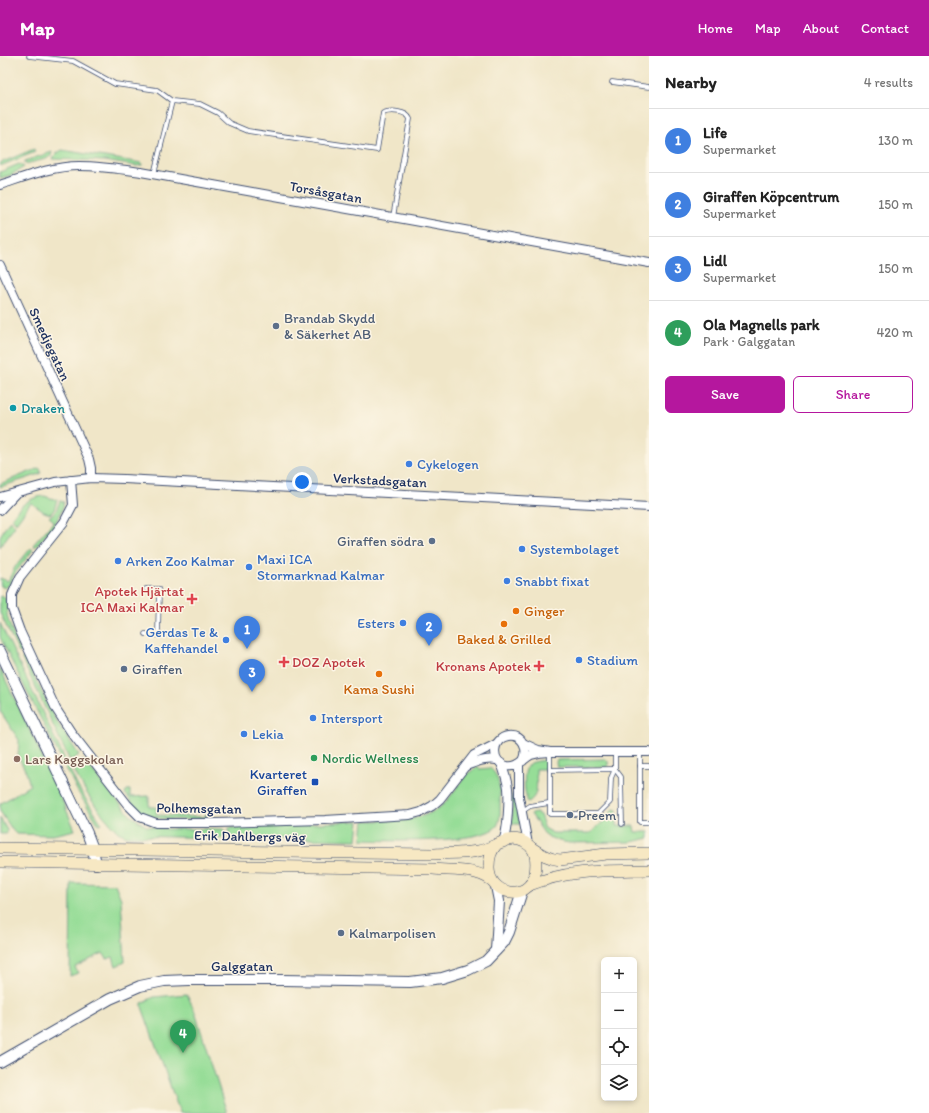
<!DOCTYPE html>
<meta charset="utf-8">
<style>
body{margin:0;font-family:Itim,sans-serif;background:#f6f6f6;color:#222}
.controls{position:absolute;right:12px;bottom:12px;display:grid;overflow:hidden;border-radius:6px;box-shadow:0 2px 6px #0003}
.controls button{width:36px;height:36px;display:grid;place-items:center;padding:0;border:0;border-bottom:1px solid #e0e0e0;background:#fff;color:#222;font:20px sans-serif}
.you{position:absolute;left:302px;top:426px;width:14px;height:14px;margin:-10px;border:3px solid #fff;border-radius:50%;background:#1a73e8;box-shadow:0 0 0 6px #1a73e833}
.badge{display:grid;place-items:center;width:26px;height:26px;border-radius:50%;background:#b5179e;color:#fff;font-size:13px;font-weight:700}
.pin{position:absolute;translate:-50% -33px;filter:drop-shadow(0 1px 2px #0008)}
.pin::after{content:'';position:absolute;top:21px;width:14px;height:12px;background:inherit;clip-path:polygon(0 0,100% 0,50% 100%)}
.list{margin:0;padding:0;list-style:none}
h2{display:flex;justify-content:space-between;align-items:center;height:52px;margin:0;padding:0 16px;font-size:17px}
h2 small{font-size:13px;font-weight:400;color:#767676}
.list li{display:grid;grid-template-columns:26px 1fr auto;gap:12px;align-items:center;box-sizing:border-box;height:64px;padding:0 16px;border-top:1px solid #e0e0e0}
.list b{display:block;font-size:15px;white-space:nowrap}
.list p{margin:0;font-size:13px;white-space:nowrap;color:#767676}
.list em{font-size:13px;font-style:normal;color:#767676}
.actions{display:flex;gap:8px;padding:12px 16px}
.actions a{flex:1;padding:9px 0;border:1px solid #b5179e;border-radius:6px;text-align:center;font-size:14px;color:#b5179e}
.actions .main{background:#b5179e;color:#fff}
.icon{flex:none;width:22px;height:22px;fill:none;stroke:currentColor;stroke-width:2;stroke-linecap:round;stroke-linejoin:round}
.map{position:relative;flex:none;width:649px;height:1057px;overflow:hidden}
header{display:flex;align-items:center;gap:24px;box-sizing:border-box;height:56px;padding:0 20px;background:#b5179e;color:#fff}
header strong{font-size:19px}
nav{display:flex;gap:22px;margin-inline-start:auto;font-size:14px}
main{display:flex}
aside{flex:1;background:#fff}
.map>svg:first-child{display:block}
</style>
<header>
<strong>Map</strong>
<nav><a>Home</a><a>Map</a><a>About</a><a>Contact</a></nav>
</header>
<main>
<div class="map">
<svg width="649" height="1057" viewBox="0 0 649 1057">
<rect width="100%" height="100%" fill="#fcf5e5"/>
<filter id="ink" filterUnits="userSpaceOnUse"><feTurbulence type="fractalNoise" baseFrequency=".025" numOctaves="2"/><feDisplacementMap in="SourceGraphic" scale="8" xChannelSelector="R" yChannelSelector="G"/><feConvolveMatrix kernelMatrix="1 2 1 2 8 2 1 2 1" color-interpolation-filters="sRGB"/></filter>
<filter id="wash" filterUnits="userSpaceOnUse"><feTurbulence type="fractalNoise" baseFrequency=".012" numOctaves="4" result="noise"/><feDisplacementMap in="SourceGraphic" scale="16" xChannelSelector="R" yChannelSelector="G"/><feGaussianBlur stdDeviation="0.9" result="paint"/><feColorMatrix in="noise" values="0 0 0 0 0 0 0 0 0 0 0 0 0 0 0 0 0 1.4 0 .05"/><feComposite in="paint" operator="in"/></filter>
<g filter="url(#wash)">
<rect width="100%" height="100%" fill="#f0e6c8"/>
<g fill="#96dd97" stroke="#58867a">
<polygon points="34,93 35,96 0,110 0,107"/>
<polygon points="62,94 142,107 142,109 137,110 104,105 53,103 56,98"/>
<polygon points="52,96 51,100 46,103 25,108 25,105"/>
<polygon points="19,108 24,111 11,119 0,122 0,116"/>
<polygon points="39,412 41,414 40,418 0,431 0,428"/>
<path d="M44 440 57 444 54 454 50 458 44 456 31 447 16 467 12 462C19 450 30 441 44 440Z"/>
<path d="M60 445 64 446C61 464 47 478 35 491L33 489 54 465 49 461 56 455Z"/>
<polygon points="10,464 15,470 0,491 0,480"/>
<polygon points="31,492 33,494 15,517 9,529 5,532 1,530 0,522 8,525 15,511"/>
<path d="M0 540 5 541C8 548 6 556 8 563 11 575 17 585 22 596L19 597 0 557Z"/>
<polygon points="0,567 78,731 102,768 99,769 78,736 10,602 0,581"/>
<polygon points="24,600 55,663 79,699 72,704 69,703 22,603"/>
<polygon points="0,612 57,732 75,774 53,779 16,778 13,775 0,755 0,748 30,729 26,716 18,700 19,684 0,655"/>
<polygon points="605,703 608,705 608,711 557,711 556,706 557,704"/>
<path d="M83 704 130 759 146 770 168 773H223L225 776 223 782 127 780 118 776C98 755 85 737 73 712Z"/>
<path d="M545 704V713H536C536 725 540 740 528 746 524 738 522 714 529 708 534 705 540 705 545 704Z"/>
<path d="M478 711 479 713 490 712C500 720 500 734 500 746 500 753 501 764 497 770 483 788 386 785 362 784L364 765C394 764 429 768 449 742 459 730 464 718 478 711Z"/>
<path d="M127 734H130V741L149 740V751H156L157 759 205 761 207 754V762L203 763C182 763 153 767 136 752 132 748 129 742 125 737Z"/>
<polygon points="512,739 514,739 520,768 512,768"/>
<polygon points="613,753 617,754 617,770 634,770 635,776 649,776 649,782 631,786 569,787 559,785 546,780 531,758 536,757 540,759 545,773 553,777 589,777 592,776 607,762"/>
<polygon points="0,762 7,774 6,778 0,778"/>
<polygon points="359,765 357,784 231,782 229,780 229,772"/>
<polygon points="71,827 115,828 121,843 125,906 116,910 113,901 107,903 103,897 75,911 78,917 70,920"/>
<polygon points="187,938 195,956 227,1057 180,1057 142,951 142,947 154,941"/>
</g>
</g>
<g filter="url(#ink)">
<g fill="none" stroke-linecap="round" stroke-linejoin="round">
<g stroke="#3b4a6e" stroke-width="5.5">
<g id="service">
<polyline points="29,0 73,5 115,28 157,34 172,45 154,118"/>
<polyline points="612,26 649,31"/>
<path d="M172 45 200 48 218 57 229 67 248 75 377 94 383 57C391 54 407 55 410 63L393 161"/>
<polyline points="145,578 158,579 159,533 146,533"/>
<polyline points="550,696 550,758 598,758 610,746 611,722 615,713 615,696"/>
<polyline points="640,696 640,766 649,766"/>
<polyline points="640,710 649,710"/>
<polyline points="550,714 615,713 621,721 622,768"/>
<polyline points="521,756 530,750 549,747"/>
</g>
</g>
<g stroke="#3b4a6e" stroke-width="10">
<g id="minor">
<path d="M0 129C25 121 52 110 79 110 100 110 120 113 141 116L649 207"/>
<polyline points="0,209 89,403 91,412 91,422"/>
<polyline points="71,424 73,449 64,466 20,521 12,539 12,553 20,575 56,653 71,676 127,748 140,761 156,767 216,767 325,764 410,759 421,756 432,750 440,743 474,699 496,688"/>
<polyline points="0,441 55,426 91,422 124,423 649,451"/>
<polyline points="0,454 15,438"/>
<polyline points="525,688 538,694 550,696 649,696"/>
<path d="M523 705C529 693 523 678 508 680 492 682 490 706 507 710 518 712 523 703 531 699 537 697 544 696 550 696"/>
<path d="M501 707C504 715 507 723 508 732 509 744 508 774 503 785"/>
<polyline points="519,708 519,741 528,788"/>
<path d="M466 710C477 706 486 702 497 704"/>
</g>
</g>
<g stroke="#3b4a6e" stroke-width="12">
<g id="tertiary">
<polyline points="0,595 87,777 93,793 96,808"/>
<polyline points="496,894 499,845 496,830"/>
<polyline points="0,1006 110,943 140,930 164,925 189,924 282,924 410,926 442,922 468,914 486,905 504,886 509,876 522,835"/>
</g>
</g>
<g stroke="#3b4a6e" stroke-width="12">
<g id="secondary">
<path d="M0 792 432 798C447 797 463 798 478 795 494 793 508 777 524 786 528 788 531 791 533 794 537 801 536 811 535 818 528 847 488 839 489 811 489 801 491 795 497 788"/>
<path d="M532 792C541 798 549 803 560 804L606 798 649 797"/>
<path d="M0 806 433 813C452 815 475 812 491 824"/>
<path d="M530 829C569 813 607 815 649 814"/>
</g>
</g>
<use href="#service" stroke="#fff" stroke-width="4"/>
<use href="#minor" stroke="#fff" stroke-width="8"/>
<use href="#tertiary" stroke="#fff" stroke-width="10"/>
<use href="#secondary" stroke="#f7e8c3" stroke-width="11"/>
</g>
</g>
<g fill="#5c6f8a" stroke="#fcf5e5" stroke-width="1.5">
<circle cx="276" cy="270" r="4"/>
<circle cx="432" cy="485" r="4"/>
<circle cx="124" cy="613" r="4"/>
<circle cx="570" cy="759" r="4"/>
<circle cx="341" cy="877" r="4"/>
</g>
<circle fill="#0f9aa8" stroke="#fcf5e5" stroke-width="1.5" cx="13" cy="352" r="4"/>
<g fill="#3f7fe0" stroke="#fcf5e5" stroke-width="1.5">
<circle cx="409" cy="408" r="4"/>
<circle cx="522" cy="493" r="4"/>
<circle cx="118" cy="505" r="4"/>
<circle cx="249" cy="511" r="4"/>
<circle cx="507" cy="525" r="4"/>
<circle cx="403" cy="567" r="4"/>
<circle cx="226" cy="584" r="4"/>
<circle cx="579" cy="604" r="4"/>
<circle cx="313" cy="662" r="4"/>
<circle cx="244" cy="678" r="4"/>
</g>
<g fill="#e0444e" stroke="#fcf5e5" stroke-width="1.5">
<path d="M190 537h4v4h4v4h-4v4h-4v-4h-4v-4h4z"/>
<path d="M282 600h4v4h4v4h-4v4h-4v-4h-4v-4h4z"/>
<path d="M537 604h4v4h4v4h-4v4h-4v-4h-4v-4h4z"/>
</g>
<g fill="#e8710a" stroke="#fcf5e5" stroke-width="1.5">
<circle cx="516" cy="555" r="4"/>
<circle cx="504" cy="568" r="4"/>
<circle cx="379" cy="618" r="4"/>
</g>
<circle fill="#2e9e5b" stroke="#fcf5e5" stroke-width="1.5" cx="314" cy="702" r="4"/>
<circle fill="#8d6e63" stroke="#fcf5e5" stroke-width="1.5" cx="17" cy="703" r="4"/>
<rect fill="#1a4fb4" stroke="#fcf5e5" stroke-width="1.5" x="311" y="722" width="8" height="8" rx="2"/>
<g text-anchor="middle" stroke-width="3" stroke-linejoin="round" paint-order="stroke">
<g font-size="14" fill="#1b2f5e" stroke="#fcf5e5">
<text transform="translate(326 136) rotate(10)" y="5">Torsåsgatan</text>
<text transform="translate(50 288) rotate(65)" y="5">Smedjegatan</text>
<text transform="translate(380 424) rotate(3)" y="5">Verkstadsgatan</text>
<text transform="translate(199 752) rotate(1)" y="5">Polhemsgatan</text>
<text transform="translate(250 780) rotate(1)" y="5">Erik Dahlbergs väg</text>
<text x="242" y="915">Galggatan</text>
</g>
<g font-size="14" fill="#4e5e75" stroke="#fcf5e5" text-anchor="start">
<text x="284" y="267">Brandab Skydd<tspan x="284" dy="16">&amp; Säkerhet AB</tspan></text>
<text x="424" y="490" text-anchor="end">Giraffen södra</text>
<text x="132" y="618">Giraffen</text>
<text x="578" y="764">Preem</text>
<text x="349" y="882">Kalmarpolisen</text>
</g>
<g font-size="14" fill="#0d838f" stroke="#fcf5e5" text-anchor="start">
<text x="21" y="357">Draken</text>
</g>
<g font-size="14" fill="#366cbe" stroke="#fcf5e5" text-anchor="start">
<text x="417" y="413">Cykelogen</text>
<text x="530" y="498">Systembolaget</text>
<text x="257" y="508">Maxi ICA<tspan x="257" dy="16">Stormarknad Kalmar</tspan></text>
<text x="126" y="510">Arken Zoo Kalmar</text>
<text x="515" y="530">Snabbt fixat</text>
<text x="395" y="572" text-anchor="end">Esters</text>
<text x="218" y="581" text-anchor="end">Gerdas Te &amp;<tspan x="218" dy="16">Kaffehandel</tspan></text>
<text x="587" y="609">Stadium</text>
<text x="321" y="667">Intersport</text>
<text x="252" y="683">Lekia</text>
</g>
<g font-size="14" fill="#be3a42" stroke="#fcf5e5" text-anchor="end">
<text x="184" y="540">Apotek Hjärtat<tspan x="184" dy="16">ICA Maxi Kalmar</tspan></text>
<text x="292" y="611" text-anchor="start">DOZ Apotek</text>
<text x="531" y="615">Kronans Apotek</text>
</g>
<g font-size="14" fill="#c56008" stroke="#fcf5e5">
<text x="524" y="560" text-anchor="start">Ginger</text>
<text x="504" y="588">Baked &amp; Grilled</text>
<text x="379" y="638">Kama Sushi</text>
</g>
<g font-size="14" fill="#27864d" stroke="#fcf5e5" text-anchor="start">
<text x="322" y="707">Nordic Wellness</text>
</g>
<g font-size="14" fill="#785e54" stroke="#fcf5e5" text-anchor="start">
<text x="25" y="708">Lars Kaggskolan</text>
</g>
<g font-size="14" fill="#164399" stroke="#fcf5e5" text-anchor="end">
<text x="307" y="723">Kvarteret<tspan x="307" dy="16">Giraffen</tspan></text>
</g>
</g>
</svg>
<div class="controls">
<button>+</button>
<button>−</button>
<button><svg class="icon" aria-label="locate" viewBox="0 0 24 24"><circle cx="12" cy="12" r="6"/><path d="M12 2v4M12 18v4M2 12h4M18 12h4"/></svg></button>
<button><svg class="icon" aria-label="layers" viewBox="0 0 24 24"><path d="M12 4l9 5-9 5-9-5zM3 14l9 5 9-5"/></svg></button>
</div>
<div class="you"></div>
<div class="pin badge" style="left:247px;top:593px;background:#3f7fe0">1</div>
<div class="pin badge" style="left:429px;top:590px;background:#3f7fe0">2</div>
<div class="pin badge" style="left:252px;top:636px;background:#3f7fe0">3</div>
<div class="pin badge" style="left:183px;top:997px;background:#2e9e5b">4</div>
</div>
<aside>
<h2>Nearby<small>4 results</small></h2>
<ul class="list">
<li><span class="badge" style="background:#3f7fe0">1</span><div><b>Life</b><p>Supermarket</p></div><em>130 m</em></li>
<li><span class="badge" style="background:#3f7fe0">2</span><div><b>Giraffen Köpcentrum</b><p>Supermarket</p></div><em>150 m</em></li>
<li><span class="badge" style="background:#3f7fe0">3</span><div><b>Lidl</b><p>Supermarket</p></div><em>150 m</em></li>
<li><span class="badge" style="background:#2e9e5b">4</span><div><b>Ola Magnells park</b><p>Park · Galggatan</p></div><em>420 m</em></li>
</ul>
<div class="actions"><a class="main">Save</a><a>Share</a></div>
</aside>
</main>
